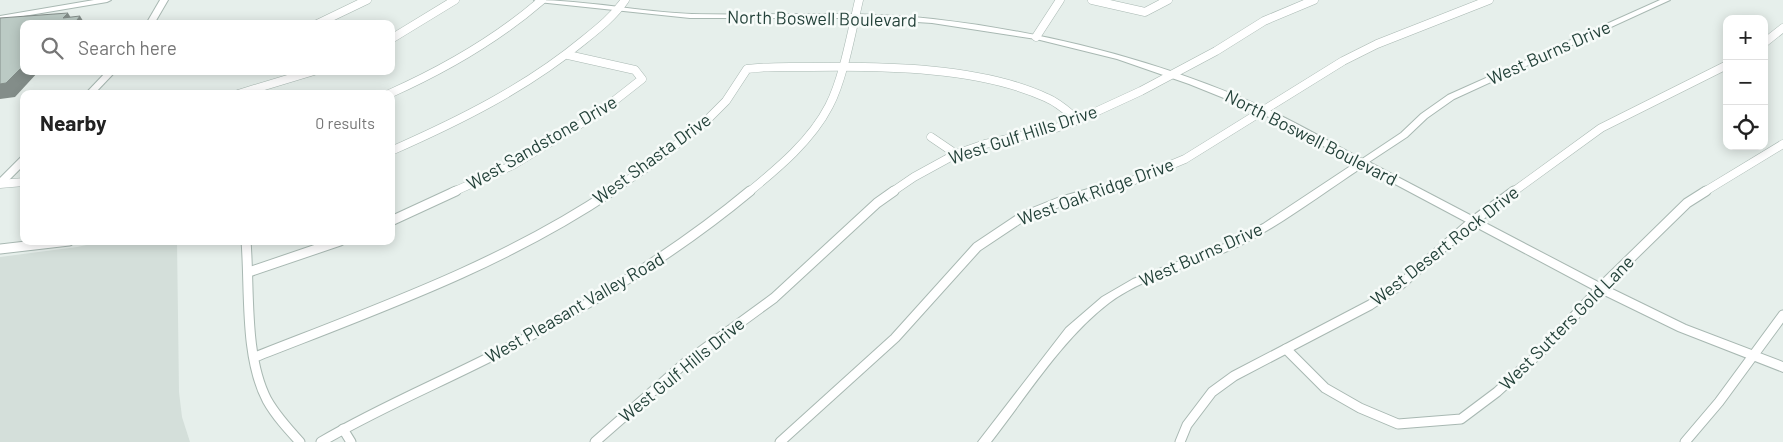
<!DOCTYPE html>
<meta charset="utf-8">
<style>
body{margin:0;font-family:Barlow,sans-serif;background:#f6f6f6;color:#222}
.controls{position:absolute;right:15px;top:15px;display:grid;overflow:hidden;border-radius:10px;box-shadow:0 2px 12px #0003}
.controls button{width:45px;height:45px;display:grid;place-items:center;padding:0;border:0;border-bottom:1px solid #e0e0e0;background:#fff;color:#222;font:25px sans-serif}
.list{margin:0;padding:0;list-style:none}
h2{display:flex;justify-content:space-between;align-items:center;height:65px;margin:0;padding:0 20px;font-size:21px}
h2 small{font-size:16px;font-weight:400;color:#767676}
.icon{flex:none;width:28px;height:28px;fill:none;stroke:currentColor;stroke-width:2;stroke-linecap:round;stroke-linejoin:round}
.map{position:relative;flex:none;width:1783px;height:442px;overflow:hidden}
.search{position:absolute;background:#fff;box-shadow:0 2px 12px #0003;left:20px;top:20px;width:375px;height:55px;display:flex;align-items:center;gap:12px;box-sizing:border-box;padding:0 18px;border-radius:10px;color:#767676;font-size:19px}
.panel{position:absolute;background:#fff;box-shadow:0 2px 12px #0003;left:20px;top:90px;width:375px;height:155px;border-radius:10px}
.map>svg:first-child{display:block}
</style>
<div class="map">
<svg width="1783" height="442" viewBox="0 0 1783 442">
<rect width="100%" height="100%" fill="#e6efeb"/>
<polygon fill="#d4dfda" points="106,241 177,241 179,392 182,417 190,442 0,442 0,257 77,247"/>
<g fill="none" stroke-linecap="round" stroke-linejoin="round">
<g stroke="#a8b8b2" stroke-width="9">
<g id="minor-far1">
<polyline points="1092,0 1145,12 1168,0"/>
<polyline points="317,24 367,0"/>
<polyline points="1036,37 1060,0"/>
<polyline points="391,39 455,0"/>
<polyline points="1764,43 1783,28"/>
<polyline points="238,94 314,71"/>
<path d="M389 94C445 69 496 40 542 0"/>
<polyline points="931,137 956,154"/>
<path d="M391 151C459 121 526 88 584 40 599 28 614 16 625 0"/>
<polyline points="0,184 24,182"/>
<polyline points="453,192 513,165 600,112 642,79 635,70 568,55"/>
<path d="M610 192 646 168 702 125 726 101 747 69C768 66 790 67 811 67 883 66 981 67 1047 98 1059 103 1068 112 1078 120"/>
<path d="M749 192C778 168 811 141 829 106 843 80 852 30 859 0"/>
<polyline points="892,192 914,177 956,154 985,144 1053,129 1078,120 1141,91 1216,51 1264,21 1314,0"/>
<polyline points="1093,192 1127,183 1185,159 1343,61 1377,44 1489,0"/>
<polyline points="1513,192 1601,128 1727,65"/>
<polyline points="1704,192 1783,144"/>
</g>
</g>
<g stroke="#a8b8b2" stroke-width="11">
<g id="minor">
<polyline points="391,221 456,191"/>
<path d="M246 241C250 289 244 356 267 400 276 416 288 429 300 442"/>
<polyline points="0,249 69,241"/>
<polyline points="249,272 340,241"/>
<polyline points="1286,349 1325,388 1360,408 1398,424 1461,419 1497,392 1548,345 1600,288 1687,203 1706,191"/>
<path d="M255 357C377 309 502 265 612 191"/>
<polyline points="343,429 351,442"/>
<path d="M321 442C377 409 437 384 494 355 585 308 672 256 750 191"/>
<polyline points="595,442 685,363 774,298 877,203 894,191"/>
<polyline points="780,442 895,338 977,247 1022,217 1062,201 1097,191"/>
<polyline points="1180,442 1187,425 1212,392 1234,376 1370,305 1400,285 1472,222 1514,191"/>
<polyline points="1685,442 1719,402 1783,315"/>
</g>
</g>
<g stroke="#a8b8b2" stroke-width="2">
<g id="tertiary">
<polygon points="94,0 111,0 107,2 0,20 0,16"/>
<polygon points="160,0 168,0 154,24 146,24"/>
<path d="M534 0C587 0 640 12 692 14 772 16 853 10 933 19 1047 32 1161 61 1267 109 1299 124 1330 142 1362 159L1401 133 1421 114 1448 95 1660 0H1670L1454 99 1427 118 1407 137 1369 162 1604 285 1686 325 1783 362V372L1678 331 1596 291 1363 167C1323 193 1284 223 1241 245 1198 266 1148 274 1109 303 1063 338 1027 396 991 442H978L1066 328 1102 297 1133 279 1232 241 1263 224 1355 163 1261 113 1189 84 1117 59 1036 39 932 23 856 18H690L538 2Z"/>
<polygon points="107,71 116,71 94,94 85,94"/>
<polygon points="24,156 24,165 3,186 0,187 0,178 21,157"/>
</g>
</g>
<use href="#minor-far1" stroke="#fff" stroke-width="8"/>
<use href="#minor" stroke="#fff" stroke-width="9"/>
<use href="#tertiary" fill="#fff" fill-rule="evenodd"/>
</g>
<g fill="#838d89">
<polygon points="68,13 74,23 80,16 85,24 67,24 63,18"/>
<polygon points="24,65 24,71 39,71 15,97 0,99 0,84"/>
</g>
<polygon fill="#bbcac4" stroke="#838d89" points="68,13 63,18 80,16 74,24 24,24 24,65 6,83 0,84 0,18"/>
<g text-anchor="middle" stroke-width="5" stroke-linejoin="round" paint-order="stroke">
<g font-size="18" fill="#24423a" stroke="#f7fbf9">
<text transform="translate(822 19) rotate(1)" y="6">North Boswell Boulevard</text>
<text transform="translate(1549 53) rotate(-24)" y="6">West Burns Drive</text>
<text transform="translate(1023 135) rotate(-18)" y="6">West Gulf Hills Drive</text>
<text transform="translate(1311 138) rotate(27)" y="6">North Boswell Boulevard</text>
<text transform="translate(542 143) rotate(-30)" y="6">West Sandstone Drive</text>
<text transform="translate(652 159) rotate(-36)" y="6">West Shasta Drive</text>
<text transform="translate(1096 192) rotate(-20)" y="6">West Oak Ridge Drive</text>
<text transform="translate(1445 246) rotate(-38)" y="6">West Desert Rock Drive</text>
<text transform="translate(1201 255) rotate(-24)" y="6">West Burns Drive</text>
<text transform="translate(575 308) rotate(-30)" y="6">West Pleasant Valley Road</text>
<text transform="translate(1567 323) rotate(-45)" y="6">West Sutters Gold Lane</text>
<text transform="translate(682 370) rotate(-39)" y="6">West Gulf Hills Drive</text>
</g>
</g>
</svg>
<div class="controls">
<button>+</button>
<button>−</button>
<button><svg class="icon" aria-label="locate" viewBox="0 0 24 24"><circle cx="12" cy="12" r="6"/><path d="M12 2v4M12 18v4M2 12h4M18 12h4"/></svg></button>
</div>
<div class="search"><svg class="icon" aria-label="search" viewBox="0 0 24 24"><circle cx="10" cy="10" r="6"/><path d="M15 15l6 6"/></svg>Search here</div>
<section class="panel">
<h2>Nearby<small>0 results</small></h2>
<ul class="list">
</ul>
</section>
</div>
